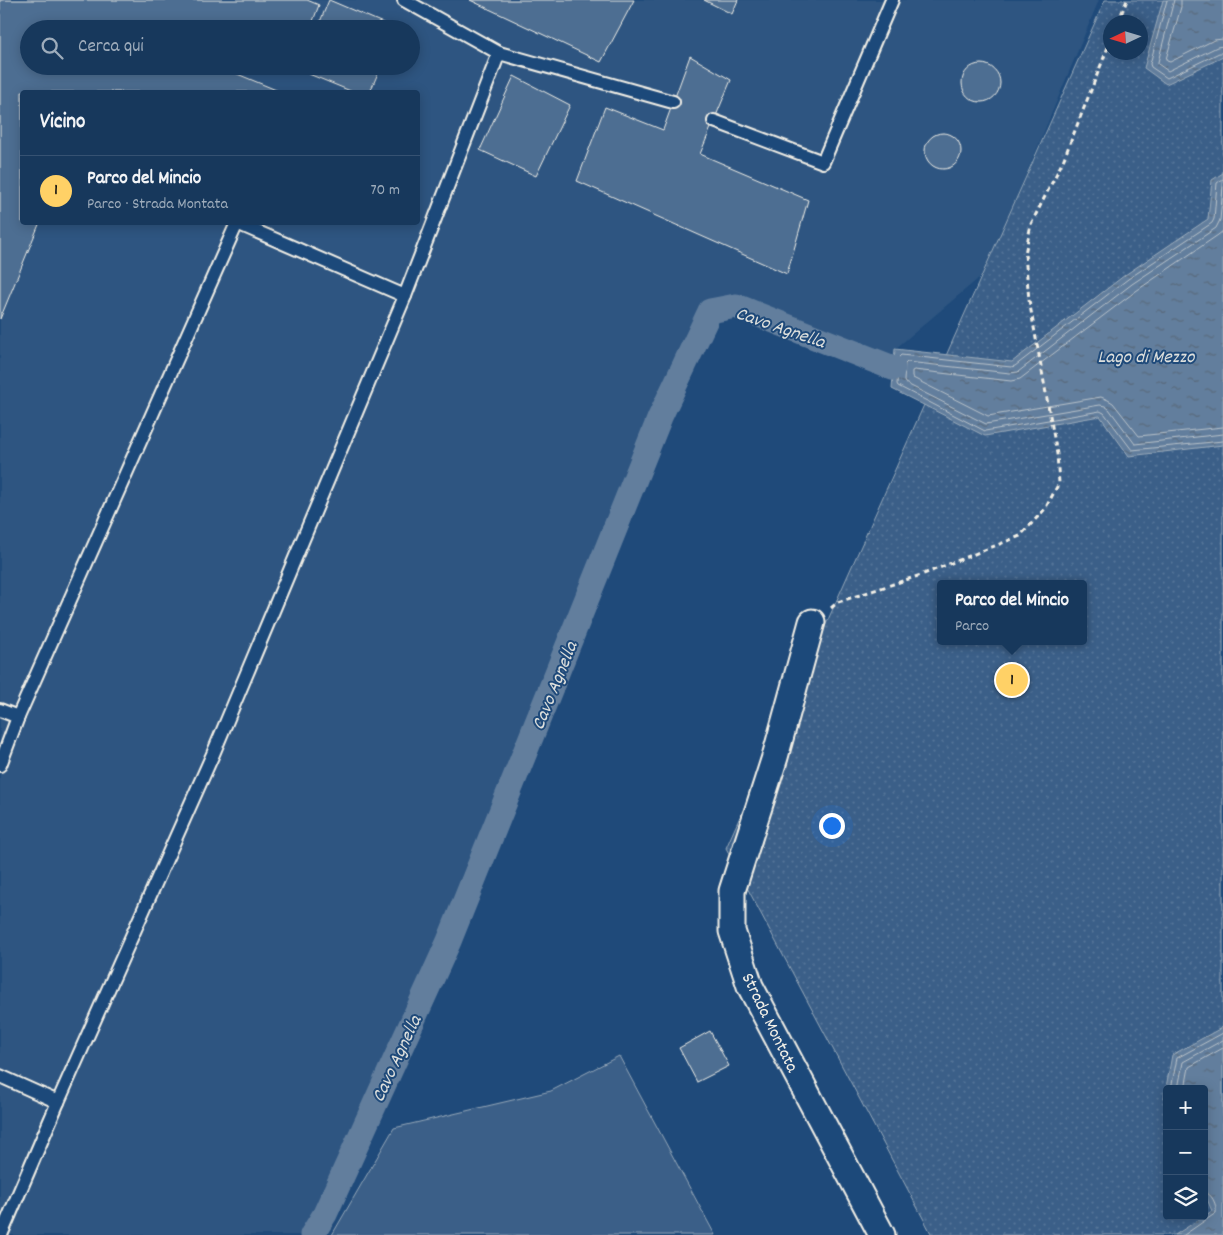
<!DOCTYPE html>
<html lang="it">
<meta charset="utf-8">
<style>
body{margin:0;font-family:Dekko,sans-serif;background:#244365;color:#f1f3f6}
.controls{position:absolute;right:15px;bottom:15px;display:grid;overflow:hidden;border-radius:5px;box-shadow:0 2px 12px #0003}
.controls button{width:45px;height:45px;display:grid;place-items:center;padding:0;border:0;border-bottom:1px solid #365272;background:#17385c;color:#f1f3f6;font:25px sans-serif}
.compass{position:absolute;left:1103px;top:15px;width:45px;height:45px;border-radius:50%;background:#17385c;box-shadow:0 2px 12px #0003;rotate:266deg}
.you{position:absolute;left:831px;top:825px;width:18px;height:18px;margin:-12px;border:4px solid #fff;border-radius:50%;background:#1a73e8;box-shadow:0 0 0 8px #1a73e833}
.badge{display:grid;place-items:center;width:32px;height:32px;border-radius:50%;background:#ffd166;color:#111;font-size:16px;font-weight:700}
.pin{position:absolute;translate:-50% -50%;border:2px solid #fff;box-shadow:0 1px 5px #0006}
.popup{position:absolute;left:937px;top:580px;width:150px;height:65px;box-sizing:border-box;display:grid;place-content:center;border-radius:5px;background:#17385c;filter:drop-shadow(0 1px 4px #0005);font-size:16px;white-space:nowrap;color:#9eacbb}
.popup b{font-size:19px;color:#f1f3f6}
.popup::after{content:'';position:absolute;left:50%;top:100%;margin-left:-10px;border:10px solid transparent;border-top-color:#17385c}
.list{margin:0;padding:0;list-style:none}
h2{display:flex;justify-content:space-between;align-items:center;height:65px;margin:0;padding:0 20px;font-size:21px}
h2 small{font-size:16px;font-weight:400;color:#9eacbb}
.list li{display:grid;grid-template-columns:32px 1fr auto;gap:15px;align-items:center;box-sizing:border-box;height:70px;padding:0 20px;border-top:1px solid #365272}
.list b{display:block;font-size:19px;white-space:nowrap}
.list p{margin:0;font-size:16px;white-space:nowrap;color:#9eacbb}
.list em{font-size:16px;font-style:normal;color:#9eacbb}
.icon{flex:none;width:28px;height:28px;fill:none;stroke:currentColor;stroke-width:2;stroke-linecap:round;stroke-linejoin:round}
.map{position:relative;flex:none;width:1223px;height:1235px;overflow:hidden}
.search{position:absolute;background:#17385c;box-shadow:0 2px 12px #0003;left:20px;top:20px;width:400px;height:55px;display:flex;align-items:center;gap:12px;box-sizing:border-box;padding:0 18px;border-radius:28px;color:#9eacbb;font-size:19px}
.panel{position:absolute;background:#17385c;box-shadow:0 2px 12px #0003;left:20px;top:90px;width:400px;height:135px;border-radius:5px}
.map>svg:first-child{display:block}
</style>
<div class="map">
<svg width="1223" height="1235" viewBox="0 0 1223 1235">
<defs>
<pattern id="park-dots" width="8" height="8" patternUnits="userSpaceOnUse" patternTransform="scale(1.25)"><rect width="8" height="8" fill="#3a5f88"/><path d="M2 2h.1M6 6h.1" fill="none" stroke="#577699" stroke-width="1.8" stroke-linecap="round"/></pattern>
<pattern id="water-ripples" width="26" height="14" patternUnits="userSpaceOnUse" patternTransform="scale(1.25)"><rect width="26" height="14" fill="#627e9d"/><path d="M2 4q2-2 4 0t4 0M15 11q2-2 4 0t4 0" fill="none" stroke="#58687a"/></pattern>
</defs>
<rect width="100%" height="100%" fill="#1f4a7a"/>
<filter id="ink" filterUnits="userSpaceOnUse"><feTurbulence type="fractalNoise" baseFrequency=".02" numOctaves="2"/><feDisplacementMap in="SourceGraphic" scale="10" xChannelSelector="R" yChannelSelector="G"/><feConvolveMatrix kernelMatrix="1 2 1 2 8 2 1 2 1" color-interpolation-filters="sRGB"/></filter>
<g filter="url(#ink)">
<path fill="#2d5581" fill-rule="evenodd" d="M0 0H1099L985 273 895 349 893 368 736 306 710 311 660 417 449 941 325 1214 312 1235H0ZM29 29H411V66H29ZM22 92H418V222H22Z"/>
<polygon fill="#3a5f88" stroke="#97a8b8" points="619,1056 715,1235 332,1235 394,1128 551,1091"/>
<path fill="url(#park-dots)" stroke="#97a8b8" fill-rule="evenodd" d="M1105 0H1223V1235H932L726 848ZM1110 22H1140V52H1110ZM941 584H1083V641H941ZM1167 1089H1204V1216H1167Z"/>
<g fill="url(#water-ripples)" stroke="#9cacbb">
<polygon points="1163,0 1223,0 1223,57 1166,84 1144,68"/>
<polygon points="1223,173 1223,445 1129,456 1100,416 985,436 892,389 895,349 1012,362 1125,275 1208,219 1212,180"/>
<polygon points="1223,1027 1223,1235 1175,1235 1212,1211 1204,1192 1204,1089 1167,1089 1167,1103 1164,1098 1172,1055"/>
</g>
<g fill="none" stroke-linecap="round" stroke-linejoin="round">
<g stroke="#bac3ca" stroke-width="1">
<polyline points="1167,0 1150,64 1151,67 1167,78 1219,53 1223,53"/>
<polyline points="1174,0 1158,62 1158,64 1168,71 1217,47 1223,46"/>
<polyline points="1181,0 1181,7 1166,59 1167,61 1170,62 1214,40 1223,39"/>
<polyline points="1223,179 1217,183 1214,219 1212,223 1128,279 1015,366 1011,367 901,355 899,357 897,384 898,386 985,431 1100,411 1104,413 1132,450 1223,441"/>
<polyline points="1223,187 1220,220 1216,228 1132,284 1018,372 1010,373 907,362 905,364 904,381 905,383 986,424 1100,405 1105,406 1109,409 1135,444 1223,434"/>
<polyline points="1223,231 1218,235 1136,291 1020,379 1011,381 914,370 912,371 912,376 913,378 988,416 1101,397 1108,400 1113,403 1139,436 1223,427"/>
<polyline points="1171,1089 1177,1058 1223,1033"/>
<polyline points="1178,1089 1183,1062 1223,1040"/>
<polyline points="1185,1089 1189,1067 1223,1048"/>
<path d="M1184 1235 1216 1213C1217 1205 1212 1193 1204 1192"/>
</g>
<polyline stroke="#627e9d" stroke-width="25" points="312,1235 325,1214 449,941 660,417 710,311 736,306 893,368"/>
</g>
<g fill="#4d6e92" stroke="#f4f1e8">
<polygon points="0,0 307,0 319,5 310,29 29,29 29,66 218,66 281,92 22,92 22,222 40,222 0,319"/>
<polygon points="329,0 397,29 317,29"/>
<polygon points="470,0 634,0 601,62"/>
<polygon points="704,0 738,0 732,14"/>
<polygon points="690,56 731,80 700,154 808,200 787,274 577,181 605,107 663,130"/>
<circle cx="981" cy="83" r="19"/>
<polygon points="301,66 381,66 370,92 353,92 299,70"/>
<polygon points="514,76 570,105 536,176 480,150"/>
<circle cx="943" cy="151" r="18"/>
<polygon points="710,1031 729,1066 697,1082 679,1048"/>
</g>
<g fill="none" stroke-linecap="round" stroke-linejoin="round">
<g stroke="#f4f1e8" stroke-width="16">
<g id="service">
<polyline points="404,0 499,53"/>
<polyline points="714,121 823,162 892,0"/>
<polyline points="0,710 18,717 237,223 405,296 499,53 673,102"/>
<polyline points="0,765 18,717"/>
<polyline points="0,1076 58,1102 1,1235"/>
<polyline points="58,1102 213,754 405,296"/>
</g>
</g>
<g stroke="#f4f1e8" stroke-width="29">
<polyline id="minor" points="812,622 775,757 732,891 732,931 750,986 882,1235"/>
</g>
<g stroke="#f4f1e8" stroke-width="3" stroke-dasharray="5 4" stroke-linecap="butt">
<polyline points="1118,22 1127,0"/>
<polyline points="831,608 838,602 921,575 1020,536 1045,509 1059,483 1057,454 1029,300 1025,254 1031,224 1063,161 1110,42"/>
</g>
<use href="#service" stroke="#1f4a7a" stroke-width="12"/>
<use href="#minor" stroke="#1f4a7a" stroke-width="25"/>
</g>
</g>
<g text-anchor="middle" stroke-width="4" stroke-linejoin="round" paint-order="stroke">
<g font-size="18" fill="#f4f1e8" stroke="#1f4a7a">
<text transform="translate(771 1022) rotate(64)" y="6">Strada Montata</text>
</g>
<g font-size="19" font-style="italic" fill="#dee0dd" stroke="#1f4a7a">
<text transform="translate(781 326) rotate(19)" y="7">Cavo Agnella</text>
<text x="1146" y="362">Lago di Mezzo</text>
<text transform="translate(553 685) rotate(-68)" y="7">Cavo Agnella</text>
<text transform="translate(395 1058) rotate(-65)" y="7">Cavo Agnella</text>
</g>
</g>
</svg>
<div class="controls">
<button>+</button>
<button>−</button>
<button><svg class="icon" aria-label="layers" viewBox="0 0 24 24"><path d="M12 4l9 5-9 5-9-5zM3 14l9 5 9-5"/></svg></button>
</div>
<svg class="compass" viewBox="-18 -18 36 36"><path d="M0-13l5 13h-10z" fill="#e53935"/><path d="M0 13l5-13h-10z" fill="#9eacbb"/></svg>
<div class="you"></div>
<div class="pin badge" style="left:1012px;top:680px">1</div>
<div class="popup"><b>Parco del Mincio</b>Parco</div>
<div class="search"><svg class="icon" aria-label="search" viewBox="0 0 24 24"><circle cx="10" cy="10" r="6"/><path d="M15 15l6 6"/></svg>Cerca qui</div>
<section class="panel">
<h2>Vicino<small></small></h2>
<ul class="list">
<li><span class="badge">1</span><div><b>Parco del Mincio</b><p>Parco · Strada Montata</p></div><em>70 m</em></li>
</ul>
</section>
</div>
